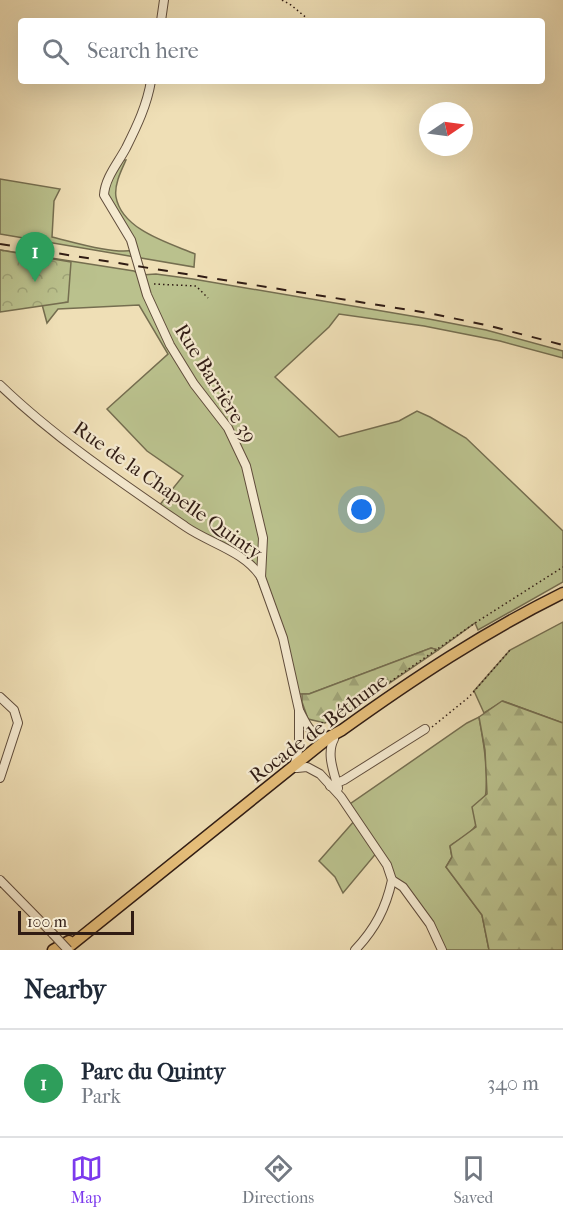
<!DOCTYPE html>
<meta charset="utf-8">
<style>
body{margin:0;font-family:"IM FELL French Canon",serif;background:#f2f2f3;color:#1f2937}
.compass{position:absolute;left:419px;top:102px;width:54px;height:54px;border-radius:50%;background:#fff;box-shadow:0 6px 24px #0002;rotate:77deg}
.scale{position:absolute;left:18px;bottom:15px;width:116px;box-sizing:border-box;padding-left:6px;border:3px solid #301c14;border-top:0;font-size:16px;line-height:21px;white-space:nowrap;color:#301c14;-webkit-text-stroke:4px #f5ead0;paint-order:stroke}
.you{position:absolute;left:362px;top:510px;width:21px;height:21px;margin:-15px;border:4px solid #fff;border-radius:50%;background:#1a73e8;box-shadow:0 0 0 9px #1a73e833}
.badge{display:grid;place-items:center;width:39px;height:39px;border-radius:50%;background:#7c3aed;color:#fff;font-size:20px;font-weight:700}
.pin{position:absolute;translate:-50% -50px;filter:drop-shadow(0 2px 3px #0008)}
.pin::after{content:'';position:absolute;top:32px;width:21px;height:18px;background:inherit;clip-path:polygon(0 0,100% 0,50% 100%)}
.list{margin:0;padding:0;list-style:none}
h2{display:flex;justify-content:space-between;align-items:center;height:78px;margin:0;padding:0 24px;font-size:26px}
h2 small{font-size:20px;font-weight:400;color:#747a83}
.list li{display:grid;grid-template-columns:39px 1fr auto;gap:18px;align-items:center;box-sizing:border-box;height:108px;padding:0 24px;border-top:2px solid #e0e1e3}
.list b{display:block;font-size:22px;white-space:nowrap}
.list p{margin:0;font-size:20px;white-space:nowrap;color:#747a83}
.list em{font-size:20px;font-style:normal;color:#747a83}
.icon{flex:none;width:33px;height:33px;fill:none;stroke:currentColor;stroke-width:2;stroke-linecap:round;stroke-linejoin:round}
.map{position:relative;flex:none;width:563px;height:950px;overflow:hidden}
.search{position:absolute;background:#fff;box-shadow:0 6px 24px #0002;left:18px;right:18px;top:18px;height:66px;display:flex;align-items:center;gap:15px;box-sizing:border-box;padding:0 21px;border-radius:6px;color:#747a83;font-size:22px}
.sheet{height:186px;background:#fff}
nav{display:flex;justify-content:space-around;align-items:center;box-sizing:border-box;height:84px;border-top:2px solid #e0e1e3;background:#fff;font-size:16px;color:#747a83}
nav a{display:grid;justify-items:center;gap:3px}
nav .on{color:#7c3aed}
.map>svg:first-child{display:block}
</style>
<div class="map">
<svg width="563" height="950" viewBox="0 0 563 950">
<defs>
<pattern id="forest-firs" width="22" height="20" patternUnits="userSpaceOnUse" patternTransform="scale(1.5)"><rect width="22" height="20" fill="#bac18d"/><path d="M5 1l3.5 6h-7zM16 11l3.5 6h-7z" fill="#a0a579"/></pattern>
<pattern id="park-crowns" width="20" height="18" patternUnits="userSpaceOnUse" patternTransform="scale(1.5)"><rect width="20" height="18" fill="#bac18d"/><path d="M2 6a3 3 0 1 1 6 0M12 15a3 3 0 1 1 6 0" fill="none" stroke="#a0a579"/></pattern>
</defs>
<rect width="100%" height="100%" fill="#efdfb6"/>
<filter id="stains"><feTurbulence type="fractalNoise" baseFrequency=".00333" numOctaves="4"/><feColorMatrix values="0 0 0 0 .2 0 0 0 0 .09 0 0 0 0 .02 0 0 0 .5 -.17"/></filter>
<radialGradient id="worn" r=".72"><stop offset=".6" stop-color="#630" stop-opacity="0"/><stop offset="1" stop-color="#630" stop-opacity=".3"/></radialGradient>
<g fill="#bac18d" stroke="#756e50" stroke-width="1.5">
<path d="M120 160H126C121 171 114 185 116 197 122 230 169 243 195 254L194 267 0 234V179L60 189 54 201 52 237C73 242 115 255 134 250L104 195Z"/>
<polygon points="0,250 134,271 141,275 156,274 193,279 429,319 486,330 563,351 563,358 500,341 424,326 339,314 329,327 275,377 339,437 399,421 417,411 430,417 466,438 563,531 563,582 478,630 475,623 438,650 431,648 309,694 296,694 287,654 252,566 158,507 183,476 147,451 107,409 168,354 139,305 58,309 47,323 36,282 0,292"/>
<polygon points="563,622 563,723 503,701 484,713 474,691 510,650"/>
<path d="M479 717C485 751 494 793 476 825 472 833 458 840 450 846L452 857 446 867 482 915 489 950H442L430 924 392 880 378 851 343 893 335 877 319 861 356 819 347 806 467 723Z"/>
</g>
<g fill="url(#forest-firs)" stroke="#756e50" stroke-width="1.5">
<polygon points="431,648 438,650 344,714 325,723 308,719 302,702 302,694 309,694"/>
<polygon points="502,701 563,723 563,950 489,950 482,915 446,867 452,857 450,846 476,827 472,807 487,794 485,750 479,717"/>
</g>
<polygon fill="url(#park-crowns)" stroke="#756e50" stroke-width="1.5" points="0,250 71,262 68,302 0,312"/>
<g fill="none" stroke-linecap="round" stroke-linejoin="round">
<g stroke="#604d3c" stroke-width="10">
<g id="minor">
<polyline points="161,21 164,0"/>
<path d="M151 81C147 105 137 126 126 148 118 163 105 178 104 195L131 240 147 295 170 345 194 384 228 428 246 466 263 538 261 577 283 638 299 710V747L295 763"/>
<path d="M0 385C55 438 122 483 186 527 211 544 244 551 261 577"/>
<polyline points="0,697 14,710 18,723 0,778"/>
<path d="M300 712C307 726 313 740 331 736"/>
<path d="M334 739C326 754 334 772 338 788"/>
<polyline points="297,768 307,767 320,774 341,797 387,865 392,880 403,887 430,924 442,950"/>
<polyline points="330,786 344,780 425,729"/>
<polyline points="0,880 53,934"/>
<path d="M355 950C375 929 386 908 392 880"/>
</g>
</g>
<g stroke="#301c14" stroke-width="13">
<g id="major">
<polyline points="53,950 69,941"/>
<path d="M65 950 331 736 342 730C413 679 484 632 563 593"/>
</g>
</g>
<g stroke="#301c14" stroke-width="1.5" stroke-dasharray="1.5 3" stroke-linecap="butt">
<polyline points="282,0 291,5 309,20"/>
<polyline points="154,284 196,286 208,298"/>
<polyline points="317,724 332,721 339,717 475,623 563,567"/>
<polyline points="432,727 469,697 510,650"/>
</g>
<use href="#minor" stroke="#f5ead0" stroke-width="8"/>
<use href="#major" stroke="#e8c07b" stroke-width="10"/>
<polyline stroke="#301c14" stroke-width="2" stroke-dasharray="10 10" stroke-linecap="butt" points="0,244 428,313 486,325 563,345"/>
<g stroke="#604d3c" stroke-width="10" stroke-linecap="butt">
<polyline id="minor-bridge" points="53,934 68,950"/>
</g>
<use href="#minor-bridge" stroke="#f5ead0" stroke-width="8"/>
</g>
<g text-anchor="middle" stroke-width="4.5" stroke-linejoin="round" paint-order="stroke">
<g font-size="20" fill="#301c14" stroke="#f5ead0">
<text transform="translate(216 383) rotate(58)" y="7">Rue Barrière 39</text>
<text transform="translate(168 490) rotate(35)" y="7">Rue de la Chapelle Quinty</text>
<text transform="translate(318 728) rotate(-37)" y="7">Rocade de Béthune</text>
</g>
</g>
<rect width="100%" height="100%" filter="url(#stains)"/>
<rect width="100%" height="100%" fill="url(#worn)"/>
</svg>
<svg class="compass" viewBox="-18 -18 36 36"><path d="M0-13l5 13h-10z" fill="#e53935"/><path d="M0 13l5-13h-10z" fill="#747a83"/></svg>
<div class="scale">100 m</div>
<div class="you"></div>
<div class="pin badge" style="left:35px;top:282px;background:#2e9e5b">1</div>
<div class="search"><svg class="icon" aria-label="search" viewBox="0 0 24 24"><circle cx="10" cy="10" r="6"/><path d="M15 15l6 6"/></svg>Search here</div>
</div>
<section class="sheet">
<h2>Nearby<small></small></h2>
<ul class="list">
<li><span class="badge" style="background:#2e9e5b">1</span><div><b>Parc du Quinty</b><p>Park</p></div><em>340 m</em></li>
</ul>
</section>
<nav>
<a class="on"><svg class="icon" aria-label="map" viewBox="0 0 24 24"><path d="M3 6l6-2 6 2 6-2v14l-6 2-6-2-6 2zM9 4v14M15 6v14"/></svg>Map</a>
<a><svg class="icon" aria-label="directions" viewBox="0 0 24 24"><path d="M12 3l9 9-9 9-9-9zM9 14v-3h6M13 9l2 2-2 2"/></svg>Directions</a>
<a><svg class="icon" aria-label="saved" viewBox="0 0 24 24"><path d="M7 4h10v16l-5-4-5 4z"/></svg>Saved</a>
</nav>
